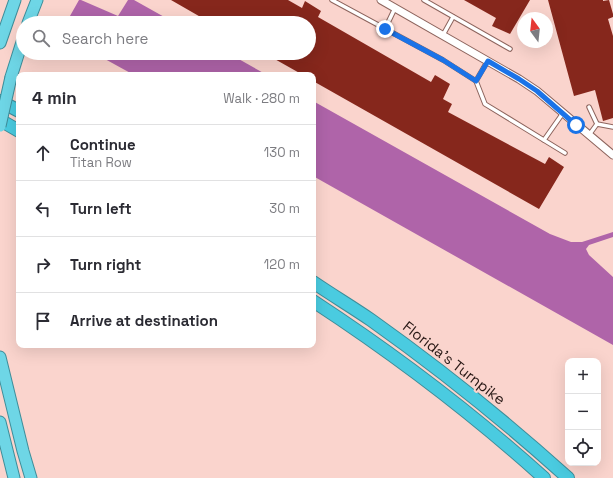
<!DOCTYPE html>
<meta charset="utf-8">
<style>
body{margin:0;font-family:"Space Grotesk",sans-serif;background:#f7f7f7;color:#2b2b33}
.controls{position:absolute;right:12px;bottom:12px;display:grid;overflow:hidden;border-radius:8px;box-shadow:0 4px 16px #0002}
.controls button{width:36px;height:36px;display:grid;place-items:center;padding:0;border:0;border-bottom:1px solid #e1e1e2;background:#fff;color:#2b2b33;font:20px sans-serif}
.compass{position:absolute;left:517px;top:12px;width:36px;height:36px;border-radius:50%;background:#fff;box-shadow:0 4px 16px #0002;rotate:345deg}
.stop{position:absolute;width:12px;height:12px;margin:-9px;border:3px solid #1a73e8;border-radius:50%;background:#fff}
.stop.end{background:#1a73e8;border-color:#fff;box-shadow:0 1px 4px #0008}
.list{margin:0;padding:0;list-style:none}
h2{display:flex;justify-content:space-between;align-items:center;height:52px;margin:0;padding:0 16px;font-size:17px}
h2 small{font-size:13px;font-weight:400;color:#7c7c81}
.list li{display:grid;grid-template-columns:26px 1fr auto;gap:12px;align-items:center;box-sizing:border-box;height:56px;padding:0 16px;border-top:1px solid #e1e1e2}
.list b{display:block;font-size:15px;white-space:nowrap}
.list p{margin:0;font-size:13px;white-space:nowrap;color:#7c7c81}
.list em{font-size:13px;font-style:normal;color:#7c7c81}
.icon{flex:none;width:22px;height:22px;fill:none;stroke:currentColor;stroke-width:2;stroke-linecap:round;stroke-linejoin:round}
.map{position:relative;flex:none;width:613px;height:478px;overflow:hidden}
.search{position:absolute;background:#fff;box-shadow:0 4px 16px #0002;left:16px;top:16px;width:300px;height:44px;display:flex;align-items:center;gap:10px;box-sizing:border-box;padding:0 14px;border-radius:22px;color:#7c7c81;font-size:15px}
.panel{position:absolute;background:#fff;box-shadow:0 4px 16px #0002;left:16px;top:72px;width:300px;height:276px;border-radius:8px}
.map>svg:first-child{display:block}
</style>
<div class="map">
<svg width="613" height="478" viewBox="0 0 613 478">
<rect width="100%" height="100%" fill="#fad4cd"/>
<g fill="#af64a9">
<polygon points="79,0 81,0 118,16 128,0 134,0 175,23 66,23"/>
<polygon points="94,53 228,53 267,75 134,75"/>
<polygon points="313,101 550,234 571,242 582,242 613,232 613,237 589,245 586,249 589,255 613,277 613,345 313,176"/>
</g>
<g fill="#86271c">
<polygon points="171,0 288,0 302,8 305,1 321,11 318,17 431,82 435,75 450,84 443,99 452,104 448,112 545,164 549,157 564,167 539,209 313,81 313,75 303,75 264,53 309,53 309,23 211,23"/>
<polygon points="464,0 530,0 510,34 492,26 496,18"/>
<polygon points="548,0 603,0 603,1 609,0 613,14 613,17 608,19 613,36 613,118 603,121 595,90 574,96"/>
</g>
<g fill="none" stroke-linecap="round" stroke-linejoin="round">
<g stroke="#8d645d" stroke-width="5.5">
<g id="service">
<polyline points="332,0 443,60 476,81 487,62"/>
<polyline points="424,0 510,49"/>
<polyline points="385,29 395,8"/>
<polyline points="443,35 453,17"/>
<polyline points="476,81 485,104 565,153"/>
<polyline points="589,107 597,124"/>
<polyline points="589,135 597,124 613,127"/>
<polyline points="544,140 563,113"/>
</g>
</g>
<g stroke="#8d645d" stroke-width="9">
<polyline id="minor" points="381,0 519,79 537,91 613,155"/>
</g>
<g stroke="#3e8d99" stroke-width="13">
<g id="trunk">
<polyline points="28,23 37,0"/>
<polyline points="0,43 15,0"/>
<polyline points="11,77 23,39"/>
<polyline points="0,357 23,451 31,478"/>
<polyline points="0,422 14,478"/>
</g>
</g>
<g stroke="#3e8d99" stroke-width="14">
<g id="motorway">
<polyline points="0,101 19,111"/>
<polyline points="0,120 19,131"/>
<path d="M313 282C332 295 352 307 371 320 440 369 506 422 568 478"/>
<path d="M313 301C394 354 472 413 544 478"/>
</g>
</g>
<use href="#service" stroke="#fff" stroke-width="3.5"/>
<use href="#minor" stroke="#fff" stroke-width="7"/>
<use href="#trunk" stroke="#6ed6e6" stroke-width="11"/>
<use href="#motorway" stroke="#4acbe0" stroke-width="12"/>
<g stroke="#3e8d99" stroke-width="13" stroke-linecap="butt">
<polyline id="trunk-bridge" points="0,126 11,77"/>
</g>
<use href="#trunk-bridge" stroke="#6ed6e6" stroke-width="11"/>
</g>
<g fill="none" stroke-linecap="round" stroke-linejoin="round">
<polyline stroke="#1a73e8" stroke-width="5" points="385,29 443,60 476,81 488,61 519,79 537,91 576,125"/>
</g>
<g text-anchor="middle" stroke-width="4" stroke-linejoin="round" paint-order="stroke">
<g font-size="15" fill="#291916" stroke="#fad4cd">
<text transform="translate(454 363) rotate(38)" y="5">Florida's Turnpike</text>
</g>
</g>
</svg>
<div class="controls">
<button>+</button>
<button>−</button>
<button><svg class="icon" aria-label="locate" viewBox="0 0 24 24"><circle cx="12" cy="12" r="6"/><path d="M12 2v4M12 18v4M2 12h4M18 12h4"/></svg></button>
</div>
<svg class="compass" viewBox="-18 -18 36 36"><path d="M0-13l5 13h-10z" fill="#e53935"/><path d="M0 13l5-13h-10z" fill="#7c7c81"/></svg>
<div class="stop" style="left:576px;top:125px"></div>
<div class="stop end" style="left:385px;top:29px"></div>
<div class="search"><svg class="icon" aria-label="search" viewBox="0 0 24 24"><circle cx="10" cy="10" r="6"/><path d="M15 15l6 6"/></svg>Search here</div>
<section class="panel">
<h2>4 min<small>Walk · 280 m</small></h2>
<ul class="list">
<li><svg class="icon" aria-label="ahead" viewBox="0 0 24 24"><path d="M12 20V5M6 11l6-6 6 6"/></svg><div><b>Continue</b><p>Titan Row</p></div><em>130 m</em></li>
<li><svg class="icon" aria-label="left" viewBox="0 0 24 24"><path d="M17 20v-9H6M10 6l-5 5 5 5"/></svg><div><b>Turn left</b></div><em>30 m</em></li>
<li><svg class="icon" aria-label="right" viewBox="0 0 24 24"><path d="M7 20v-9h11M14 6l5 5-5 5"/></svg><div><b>Turn right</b></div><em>120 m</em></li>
<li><svg class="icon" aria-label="arrive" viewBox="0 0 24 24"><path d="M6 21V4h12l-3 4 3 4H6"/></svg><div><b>Arrive at destination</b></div></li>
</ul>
</section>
</div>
